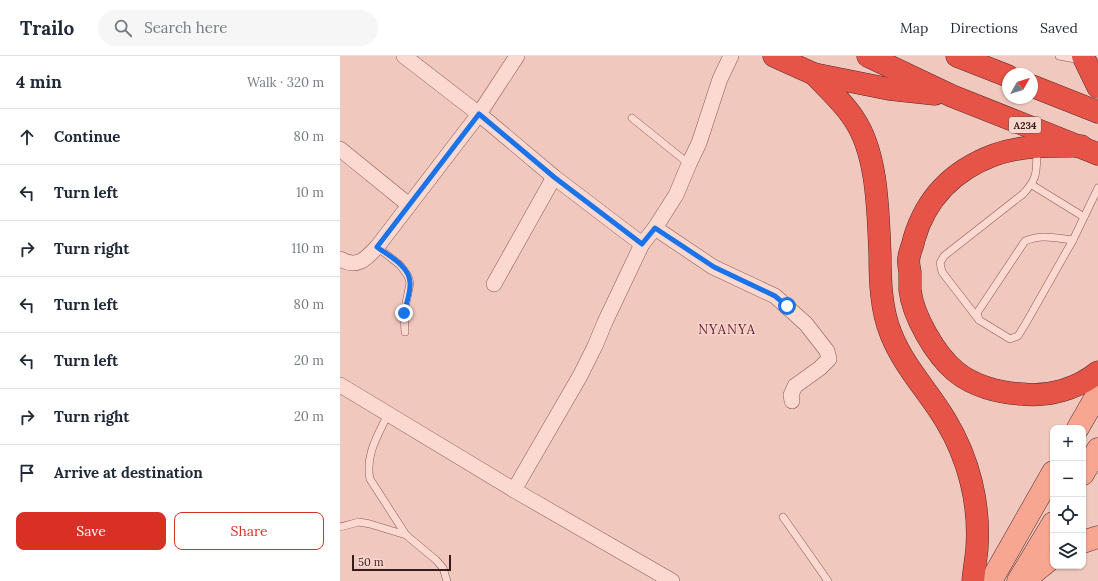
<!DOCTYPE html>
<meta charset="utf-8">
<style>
body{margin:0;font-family:Lora,serif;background:#f6f6f7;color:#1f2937}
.controls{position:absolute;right:12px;bottom:12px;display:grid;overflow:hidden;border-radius:8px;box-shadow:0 1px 3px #0004}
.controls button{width:36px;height:36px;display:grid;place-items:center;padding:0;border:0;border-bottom:1px solid #e0e1e3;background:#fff;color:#1f2937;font:20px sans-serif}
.compass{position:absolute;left:662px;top:12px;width:36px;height:36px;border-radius:50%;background:#fff;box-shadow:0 1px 3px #0004;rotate:51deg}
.scale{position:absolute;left:12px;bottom:10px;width:99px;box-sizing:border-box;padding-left:4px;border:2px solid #371b1b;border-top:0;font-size:11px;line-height:14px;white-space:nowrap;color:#371b1b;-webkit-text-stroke:3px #f7d6cd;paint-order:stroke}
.stop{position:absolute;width:12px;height:12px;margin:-9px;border:3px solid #1a73e8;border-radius:50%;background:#fff}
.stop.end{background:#1a73e8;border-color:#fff;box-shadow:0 1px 4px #0008}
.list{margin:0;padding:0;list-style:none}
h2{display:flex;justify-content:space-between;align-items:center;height:52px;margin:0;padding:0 16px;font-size:17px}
h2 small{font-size:13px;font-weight:400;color:#747a83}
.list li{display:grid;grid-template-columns:26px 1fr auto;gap:12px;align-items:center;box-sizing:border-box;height:56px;padding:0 16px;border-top:1px solid #e0e1e3}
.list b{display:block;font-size:15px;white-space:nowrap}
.list em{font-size:13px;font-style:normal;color:#747a83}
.actions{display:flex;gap:8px;padding:12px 16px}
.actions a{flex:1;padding:9px 0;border:1px solid #d93025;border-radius:8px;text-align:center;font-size:14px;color:#d93025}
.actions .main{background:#d93025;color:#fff}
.icon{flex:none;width:22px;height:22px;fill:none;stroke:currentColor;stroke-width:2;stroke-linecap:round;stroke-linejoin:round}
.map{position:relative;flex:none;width:758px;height:525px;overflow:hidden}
header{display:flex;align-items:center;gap:24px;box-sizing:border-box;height:56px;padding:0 20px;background:#fff;border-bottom:1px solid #e0e1e3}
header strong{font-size:19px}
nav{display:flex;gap:22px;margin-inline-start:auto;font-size:14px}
.search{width:280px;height:36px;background:#f6f6f7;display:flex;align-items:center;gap:10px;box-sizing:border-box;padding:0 14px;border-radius:22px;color:#747a83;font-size:15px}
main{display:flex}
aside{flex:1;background:#fff}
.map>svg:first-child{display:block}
</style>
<header>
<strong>Trailo</strong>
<div class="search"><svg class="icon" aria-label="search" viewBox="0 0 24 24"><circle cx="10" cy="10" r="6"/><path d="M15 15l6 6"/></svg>Search here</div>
<nav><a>Map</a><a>Directions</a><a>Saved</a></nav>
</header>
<main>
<aside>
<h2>4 min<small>Walk · 320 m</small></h2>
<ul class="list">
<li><svg class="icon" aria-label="ahead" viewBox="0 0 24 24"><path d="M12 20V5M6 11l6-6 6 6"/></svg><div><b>Continue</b></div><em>80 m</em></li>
<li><svg class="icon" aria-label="left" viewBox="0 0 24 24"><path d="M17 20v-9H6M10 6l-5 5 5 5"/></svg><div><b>Turn left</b></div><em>10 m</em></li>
<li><svg class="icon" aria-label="right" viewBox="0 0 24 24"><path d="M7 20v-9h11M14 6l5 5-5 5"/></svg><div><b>Turn right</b></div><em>110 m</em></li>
<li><svg class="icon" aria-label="left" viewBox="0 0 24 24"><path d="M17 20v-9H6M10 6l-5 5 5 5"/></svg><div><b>Turn left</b></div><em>80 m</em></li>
<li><svg class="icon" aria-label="left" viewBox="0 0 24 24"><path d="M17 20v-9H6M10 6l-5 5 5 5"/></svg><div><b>Turn left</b></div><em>20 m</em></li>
<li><svg class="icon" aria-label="right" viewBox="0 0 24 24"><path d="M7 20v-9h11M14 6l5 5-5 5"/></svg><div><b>Turn right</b></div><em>20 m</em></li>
<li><svg class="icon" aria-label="arrive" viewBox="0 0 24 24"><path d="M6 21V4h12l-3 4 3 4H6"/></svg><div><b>Arrive at destination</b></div></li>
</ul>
<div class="actions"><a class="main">Save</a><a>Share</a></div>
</aside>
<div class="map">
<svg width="758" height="525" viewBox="0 0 758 525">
<rect width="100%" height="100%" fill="#f0c8bd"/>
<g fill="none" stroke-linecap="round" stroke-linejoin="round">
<g stroke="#895855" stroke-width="8">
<g id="lane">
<polyline points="719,0 741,4"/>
<polyline points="292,62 349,108"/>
<path d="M697 93C696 115 699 121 683 138L604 200 600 207 602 216 639 264 670 283 678 280 686 267 733 184 758 132"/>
<polyline points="692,129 744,161"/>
<polyline points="37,191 60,209 68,220 70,227 64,257 65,276"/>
<path d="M639 264 637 257 685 185C702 178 715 182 733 184"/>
<path d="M48 358C38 379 25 399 30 423L66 479 96 504 103 512 107 525"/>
<polyline points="443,461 488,525"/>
<polyline points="0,471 19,466 30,468 66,479"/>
</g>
</g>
<g stroke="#895855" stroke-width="16">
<g id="street">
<polyline points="64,0 139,58 214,121 302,188"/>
<polyline points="0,93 69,149"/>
<polyline points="315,172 373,211 435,240 466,268 487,295 489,303 480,312 455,330 451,339 452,345"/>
<path d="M0 203C17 213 26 203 37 191L139 58 177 0"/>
<polyline points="154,228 214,121"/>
<polyline points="0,329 174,434 332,525"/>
<polyline points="174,434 240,320 255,290 265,266 302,188 315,172 336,139 349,108 359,87 380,23 391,0"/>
</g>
</g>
<g stroke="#562a2b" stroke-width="23">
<g id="primary">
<polyline points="738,372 758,337"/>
<polyline points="743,418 758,393"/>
<polyline points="743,486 758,481"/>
<polyline points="686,523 713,501"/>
<polyline points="651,525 713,416"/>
<polyline points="678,525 713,467"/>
</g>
</g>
<g stroke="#562a2b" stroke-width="23">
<g id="highway">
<polyline points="434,0 474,18 549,33 595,38"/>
<polyline points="528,0 612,40 758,98"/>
<polyline points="617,0 668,20"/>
<polyline points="743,0 758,31"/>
<path d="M474 18C488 33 503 46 514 63 538 98 538 157 540 198 540 224 541 254 551 278 564 311 589 336 606 365 629 403 640 448 637 492 636 503 634 514 633 525"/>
<polyline points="692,30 758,56"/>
<path d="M741 90C712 90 682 89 654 99 614 114 586 142 574 183 573 189 570 195 569 201 568 205 569 211 570 216 570 222 570 228 570 234 573 260 595 298 615 315 633 330 659 337 682 338 709 341 737 333 758 316"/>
</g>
</g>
<use href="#lane" stroke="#fbd9d0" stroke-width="7"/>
<use href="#street" stroke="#fbd9d0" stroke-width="15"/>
<use href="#primary" stroke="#f7a691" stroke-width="22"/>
<use href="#highway" stroke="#e65347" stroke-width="22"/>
</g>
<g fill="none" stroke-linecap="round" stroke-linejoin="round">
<path stroke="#1a73e8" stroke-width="5" d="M64 257C66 248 71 236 70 226 69 210 49 200 37 191L139 58 214 121 302 188 315 172 374 211 435 240 447 250"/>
</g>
<g text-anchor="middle" stroke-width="3" stroke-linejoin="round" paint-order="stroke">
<rect fill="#f7d6cd" stroke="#715350" stroke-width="1" x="669" y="61" width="32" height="16" rx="3"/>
<g font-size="10" font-weight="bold" fill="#371b1b">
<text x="685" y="73">A234</text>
</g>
<g font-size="13" letter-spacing="1" fill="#66182d" stroke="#f7d6cd">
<text x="387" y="278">NYANYA</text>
</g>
</g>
</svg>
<div class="controls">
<button>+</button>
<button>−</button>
<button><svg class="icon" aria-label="locate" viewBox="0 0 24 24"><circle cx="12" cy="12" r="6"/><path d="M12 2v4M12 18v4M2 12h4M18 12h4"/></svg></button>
<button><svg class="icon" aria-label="layers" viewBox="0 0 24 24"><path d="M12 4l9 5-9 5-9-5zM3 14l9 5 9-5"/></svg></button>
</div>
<svg class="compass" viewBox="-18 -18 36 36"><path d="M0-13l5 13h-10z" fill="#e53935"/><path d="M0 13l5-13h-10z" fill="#747a83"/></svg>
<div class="scale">50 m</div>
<div class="stop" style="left:447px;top:250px"></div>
<div class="stop end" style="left:64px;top:257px"></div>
</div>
</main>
